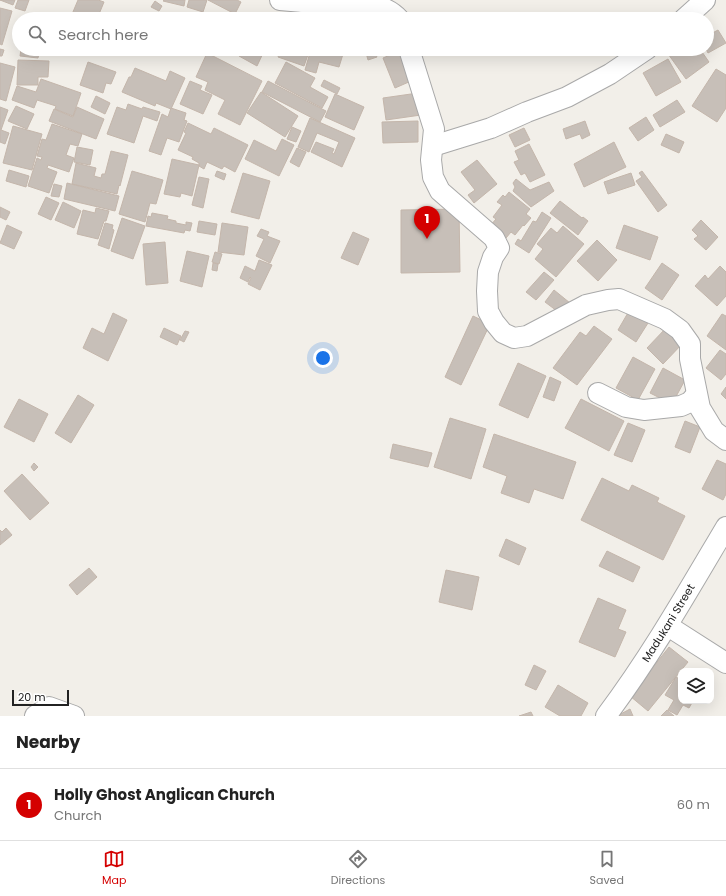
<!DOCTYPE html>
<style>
body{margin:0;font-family:Poppins,sans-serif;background:#f2f2f2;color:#222}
.controls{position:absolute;right:12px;bottom:12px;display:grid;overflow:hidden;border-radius:8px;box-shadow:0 4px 16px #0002}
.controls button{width:36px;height:36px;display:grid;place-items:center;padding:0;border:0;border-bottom:1px solid #e0e0e0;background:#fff;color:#222;font:20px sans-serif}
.scale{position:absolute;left:12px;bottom:10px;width:57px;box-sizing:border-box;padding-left:4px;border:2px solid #222;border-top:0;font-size:11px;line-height:14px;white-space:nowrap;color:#222;-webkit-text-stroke:3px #fff;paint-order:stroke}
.you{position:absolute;left:323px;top:358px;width:14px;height:14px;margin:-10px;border:3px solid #fff;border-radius:50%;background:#1a73e8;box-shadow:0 0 0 6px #1a73e833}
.badge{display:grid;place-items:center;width:26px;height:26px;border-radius:50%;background:#d40000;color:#fff;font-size:13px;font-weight:700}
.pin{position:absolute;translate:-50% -33px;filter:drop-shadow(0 1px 2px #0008)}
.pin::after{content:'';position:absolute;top:21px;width:14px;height:12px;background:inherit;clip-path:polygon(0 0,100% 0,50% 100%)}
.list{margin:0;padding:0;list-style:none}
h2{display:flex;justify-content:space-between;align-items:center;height:52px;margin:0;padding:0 16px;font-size:17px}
h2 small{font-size:13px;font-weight:400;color:#767676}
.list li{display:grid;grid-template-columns:26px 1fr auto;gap:12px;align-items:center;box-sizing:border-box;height:72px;padding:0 16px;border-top:1px solid #e0e0e0}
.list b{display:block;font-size:15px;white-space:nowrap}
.list p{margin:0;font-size:13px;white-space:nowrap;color:#767676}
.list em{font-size:13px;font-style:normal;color:#767676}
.icon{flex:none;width:22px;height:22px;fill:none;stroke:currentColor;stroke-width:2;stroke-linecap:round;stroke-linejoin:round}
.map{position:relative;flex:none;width:726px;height:716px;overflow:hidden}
.search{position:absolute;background:#fff;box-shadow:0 4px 16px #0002;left:12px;right:12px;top:12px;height:44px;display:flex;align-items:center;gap:10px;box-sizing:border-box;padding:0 14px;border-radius:22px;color:#767676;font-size:15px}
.sheet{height:124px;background:#fff}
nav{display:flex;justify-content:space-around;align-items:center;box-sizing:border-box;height:56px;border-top:1px solid #e0e0e0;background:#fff;font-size:11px;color:#767676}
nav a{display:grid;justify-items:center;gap:2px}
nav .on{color:#d40000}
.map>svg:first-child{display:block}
</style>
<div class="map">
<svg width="726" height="716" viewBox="0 0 726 716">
<rect width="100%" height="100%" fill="#f2efe9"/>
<g fill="#c7bfb8" stroke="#c4b6ab">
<polygon points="0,0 15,0 13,5"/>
<polygon points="18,0 29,0 25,11 15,8"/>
<polygon points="78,0 98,0 104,2 97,19 70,19"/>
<polygon points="164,0 185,0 184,6 163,1"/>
<polygon points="189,0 207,0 203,12 187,7"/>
<polygon points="208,0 237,0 241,2 235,14"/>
<polygon points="155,1 162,6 159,11 151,7"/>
<polygon points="0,8 12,11 2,45 0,44"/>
<polygon points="333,10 342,11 342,14 349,14 349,19 324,19 324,14 333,14"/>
<polygon points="292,12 319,18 318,19 290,19"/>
<polygon points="240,14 249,19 237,19"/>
<polygon points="718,30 726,43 708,53 706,49 707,36"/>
<polygon points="0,49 4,50 2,56 0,56"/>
<polygon points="21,49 40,49 38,58 20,56"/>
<polygon points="219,49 233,49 229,55"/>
<polygon points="236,49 265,49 257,66 239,56 241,52"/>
<polygon points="281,49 310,49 304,66 278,57"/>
<polygon points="311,49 327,49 343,54 339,67 319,62 316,73 305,70"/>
<polygon points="365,49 393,49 376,55 377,57 368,60"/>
<polygon points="404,49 418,78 395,88 383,58"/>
<polygon points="669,49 700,49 709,62 686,79 666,51"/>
<polygon points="207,53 262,81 240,125 218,114 225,100 205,90 208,82 196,77"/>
<polygon points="668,59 681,82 656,96 643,73"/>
<polygon points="18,60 49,61 48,77 38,77 38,85 17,85"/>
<polygon points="88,62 116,72 111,84 106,83 103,93 80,85"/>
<polygon points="286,62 315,78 310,87 328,97 322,108 275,83"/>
<polygon points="0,63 15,67 6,101 0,99"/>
<polygon points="135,68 166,81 170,71 185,78 171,109 156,103 155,106 122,92 129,77 131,77"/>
<polygon points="716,69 726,75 726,108 717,122 692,106"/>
<polygon points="41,79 81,93 73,116 55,109 56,106 37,100 34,108 12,100 17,86 36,92"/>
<polygon points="324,80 340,88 337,94 321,86"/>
<polygon points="190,81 202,86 200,90 212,95 203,114 180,104"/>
<polygon points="268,81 326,111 320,122 262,92"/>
<polygon points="261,92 298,116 285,137 247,113"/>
<polygon points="418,93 421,115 386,120 383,98"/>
<polygon points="335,94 364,107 354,130 325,117"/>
<polygon points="96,96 110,103 105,114 91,107"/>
<polygon points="677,100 685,112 660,127 653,115"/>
<polygon points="128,104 142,109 143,107 160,112 157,121 143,116 134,143 107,134 117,107 126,110"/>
<polygon points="16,106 34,114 27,129 8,121"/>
<polygon points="0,107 8,110 1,130 9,133 5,144 0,142"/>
<polygon points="77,107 104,119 96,139 49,121 54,109 73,117"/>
<polygon points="171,108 186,113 184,120 187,121 179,142 167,138 161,155 149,151 162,114 168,117"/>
<polygon points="646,117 654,130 638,141 629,128"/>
<polygon points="310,118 355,138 342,167 311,152 316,142 334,149 332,153 334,154 339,142 317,133 309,152 298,147"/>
<polygon points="418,121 418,142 383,143 382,122"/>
<polygon points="585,121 590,135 582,139 580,134 566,139 563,129"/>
<polygon points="188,123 211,134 214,128 248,145 235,172 224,166 222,169 207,162 204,169 199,166 199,163 192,159 193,157 178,150 186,133 184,132"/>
<polygon points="52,124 82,134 78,146 70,144 66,155 74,158 69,172 48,165 47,168 57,172 49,193 28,186 37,158 41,160 42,157 37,156 42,139 46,140"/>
<polygon points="13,126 42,134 32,170 3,163"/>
<polygon points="292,127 301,131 296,142 287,139"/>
<polygon points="524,128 530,140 515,147 509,135"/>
<polygon points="666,134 684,142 679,153 661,145"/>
<polygon points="282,139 294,145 279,176 245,159 254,140 276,151"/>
<polygon points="614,142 626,167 584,187 574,164"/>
<polygon points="529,144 545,175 530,182 525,173 521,175 514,162 519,160 515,151"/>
<polygon points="77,147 93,150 90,165 74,162"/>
<polygon points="297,148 306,152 299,167 290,162"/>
<polygon points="111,151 128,155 120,186 119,185 117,194 72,184 76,163 96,168 94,176 101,178 102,174 105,174"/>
<polygon points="172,159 199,165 192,196 181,193 180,197 164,194"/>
<polygon points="477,160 497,184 474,203 468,195 475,190 461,172"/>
<polygon points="9,170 29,176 26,187 6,181"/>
<polygon points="132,171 163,180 156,204 150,203 145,222 119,214"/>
<polygon points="217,171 226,174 224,180 215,176"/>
<polygon points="642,171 667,205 658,212 636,181 642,177 639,173"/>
<polygon points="243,173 270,181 259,219 231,212"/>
<polygon points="631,173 635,185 608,194 604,182"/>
<polygon points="199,177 209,179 203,208 192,205"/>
<polygon points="516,179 530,190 549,182 554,191 531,207 513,191 515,187 513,183"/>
<polygon points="67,183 119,196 115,211 64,199"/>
<polygon points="54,184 62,186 59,197 51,196"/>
<polygon points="509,192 530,209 526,214 531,218 524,226 523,225 515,235 511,232 506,238 490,226 496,219 493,217 502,205 497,202 503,195 505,197"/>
<polygon points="46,197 59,203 51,220 38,214"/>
<polygon points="560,201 582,218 583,217 588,221 578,235 550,213"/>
<polygon points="63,202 81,211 74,228 55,220"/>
<polygon points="0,207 10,212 6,220 0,217"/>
<polygon points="96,208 109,211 106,221 104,221 98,239 77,234 83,210 95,213"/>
<polygon points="459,209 460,272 401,273 401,210"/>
<polygon points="542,212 551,218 529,253 515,244 518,239 521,241 533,221 536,222"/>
<polygon points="152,213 168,216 167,219 176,221 176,223 186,225 186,222 192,223 190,231 185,230 184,233 146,226 148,216 151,217"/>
<polygon points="122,218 145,226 133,259 111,251"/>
<polygon points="701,220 718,237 706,250 694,239 698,236 692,230"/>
<polygon points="199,221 217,224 215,235 197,232"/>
<polygon points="105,223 113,225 112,229 114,230 109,249 98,245"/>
<polygon points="222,223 248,227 244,255 218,252"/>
<polygon points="7,225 22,232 14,249 0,243"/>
<polygon points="624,225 658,237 650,260 616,248"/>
<polygon points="563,226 584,244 556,277 535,259 543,249 537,244 551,228 557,233"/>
<polygon points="261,229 269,232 267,236 280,241 270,263 256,256 264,239 257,236"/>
<polygon points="353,232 369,239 358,265 341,258"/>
<polygon points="597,240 617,260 598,281 577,261"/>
<polygon points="165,242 168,283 146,285 143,244"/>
<polygon points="187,251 209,256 202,287 180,281"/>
<polygon points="215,252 222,254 219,264 212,262"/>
<polygon points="259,260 272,265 260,290 248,284 251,278 250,277 248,282 240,278 245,266 255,271"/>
<polygon points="213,263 218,264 217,271 212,270"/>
<polygon points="662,263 679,275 662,300 645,288"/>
<polygon points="720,266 726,272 726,296 717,306 695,286 705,275 708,279"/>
<polygon points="544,272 554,280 536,300 526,292"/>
<polygon points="554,290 570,303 561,314 545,302"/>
<polygon points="629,311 648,323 636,342 618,330"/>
<polygon points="113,313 127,320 108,361 83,348 92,328 104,334"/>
<polygon points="722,314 726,316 726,350 707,336"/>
<polygon points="473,316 490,324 461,385 445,377"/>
<polygon points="594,326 612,339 577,385 553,368 580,332 586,336"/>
<polygon points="164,328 181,336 177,345 160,337"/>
<polygon points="666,328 683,343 663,364 647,348"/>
<polygon points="185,331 189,332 184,342 180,340"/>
<polygon points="720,350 726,354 726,374 721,380 706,368"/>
<polygon points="633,357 655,369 638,400 616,388"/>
<polygon points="518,363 546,376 528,418 499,405"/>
<polygon points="663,368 685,380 672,404 650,393"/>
<polygon points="550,377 561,382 554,401 543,397"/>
<polygon points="726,387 726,399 721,394"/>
<polygon points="78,395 94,405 71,443 55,433"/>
<polygon points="19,399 48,414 34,442 4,427"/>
<polygon points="581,399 624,421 609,451 565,428"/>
<polygon points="450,418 486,429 471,479 434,467"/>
<polygon points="685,421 700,427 690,453 675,447"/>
<polygon points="628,423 645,430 632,462 614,455"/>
<polygon points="494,434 576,462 563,499 534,489 529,503 501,493 507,476 483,467"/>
<polygon points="393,444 432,453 428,467 390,458"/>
<polygon points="717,460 726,464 726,494 723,500 702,489"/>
<polygon points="34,463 38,467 34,471 31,467"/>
<polygon points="22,474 49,503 30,520 4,491"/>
<polygon points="602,478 629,491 632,485 659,498 657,502 685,516 663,560 581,520"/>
<polygon points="6,528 12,535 0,545 0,530 2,532"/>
<polygon points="506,539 526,548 519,565 499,556"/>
<polygon points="607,551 640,567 633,582 599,566"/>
<polygon points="89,568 97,577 77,595 69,585"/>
<polygon points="446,570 479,577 472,610 439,602"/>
<polygon points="598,598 626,610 618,629 626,632 615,657 579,642"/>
<polygon points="669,647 688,662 648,711 630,696"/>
<polygon points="534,665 546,671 536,690 525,685"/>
<polygon points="676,677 681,680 681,701 693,701 689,708 683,705 677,715 668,710 674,700 665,695"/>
<polygon points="558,685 588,703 581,716 560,716 545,707"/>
<polygon points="630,709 633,716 617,716"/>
<polygon points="667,710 674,716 661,716"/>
<polygon points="531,712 533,716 519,716"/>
</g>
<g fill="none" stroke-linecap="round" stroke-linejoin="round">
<g stroke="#a9a9a9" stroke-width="22">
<g id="minor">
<polyline points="280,0 303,2"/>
<path d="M300 0 303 2C311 2 320 3 328 3 353 3 382 0 399 19"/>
<polyline points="684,19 705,0"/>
<polyline points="409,49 434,129 431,160 433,177 440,191 494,238 499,248 493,257 488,272 487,291 488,311 494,322 503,333 514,338 527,336 586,305 608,300 619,299 665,319 680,330 690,344 690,359 700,408 714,431 726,440"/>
<polyline points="433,146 491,128 527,112 567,97 610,74 647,49"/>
<polyline points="598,393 626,407 644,410 681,406 690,402 696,395"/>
<polyline points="668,626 726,663"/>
<polyline points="35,716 49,707 74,716"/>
<path id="s1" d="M606 716C651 656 688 591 726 527"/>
</g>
</g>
<use href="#minor" stroke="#fff" stroke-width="20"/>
</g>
<g text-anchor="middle" stroke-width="3" stroke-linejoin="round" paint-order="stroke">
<g font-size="11" fill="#222" stroke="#fff">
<text dy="4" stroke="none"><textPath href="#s1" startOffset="112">Madukani Street</textPath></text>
</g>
</g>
</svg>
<div class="controls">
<button><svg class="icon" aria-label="layers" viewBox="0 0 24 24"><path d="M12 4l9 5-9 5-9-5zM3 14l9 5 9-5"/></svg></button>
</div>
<div class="scale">20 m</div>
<div class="you"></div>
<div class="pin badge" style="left:427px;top:239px">1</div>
<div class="search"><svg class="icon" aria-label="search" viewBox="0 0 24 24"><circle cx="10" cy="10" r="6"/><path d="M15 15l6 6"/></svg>Search here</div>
</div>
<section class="sheet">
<h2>Nearby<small></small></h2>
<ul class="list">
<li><span class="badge">1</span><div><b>Holly Ghost Anglican Church</b><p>Church</p></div><em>60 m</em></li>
</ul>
</section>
<nav>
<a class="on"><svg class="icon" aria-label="map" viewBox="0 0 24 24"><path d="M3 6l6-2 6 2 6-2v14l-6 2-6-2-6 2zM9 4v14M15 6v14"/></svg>Map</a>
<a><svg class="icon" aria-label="directions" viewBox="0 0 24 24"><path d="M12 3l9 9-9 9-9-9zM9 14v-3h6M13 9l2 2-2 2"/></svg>Directions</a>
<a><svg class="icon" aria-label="saved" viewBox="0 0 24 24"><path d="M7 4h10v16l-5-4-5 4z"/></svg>Saved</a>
</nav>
